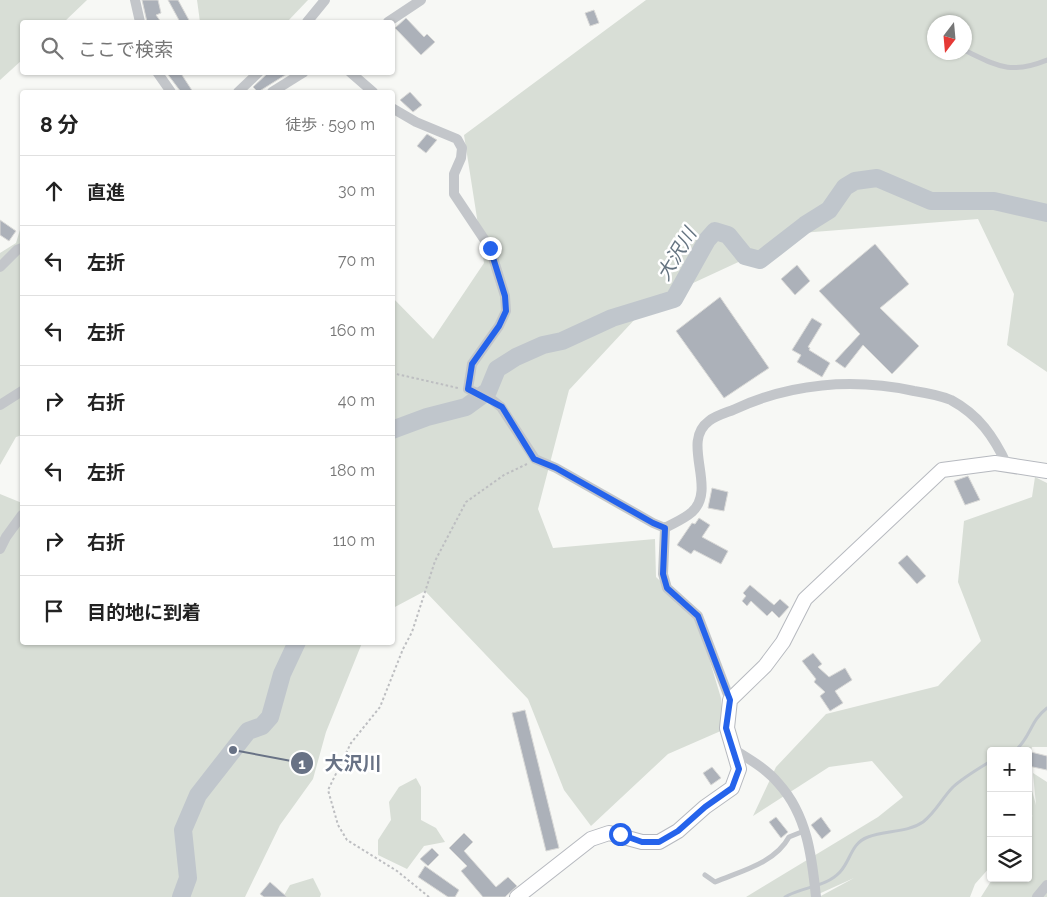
<!DOCTYPE html>
<html lang="ja">
<meta charset="utf-8">
<style>
body{margin:0;font-family:Raleway,"Noto Sans JP",sans-serif;background:#f2f2f2;color:#222}
.controls{position:absolute;right:15px;bottom:15px;display:grid;overflow:hidden;border-radius:5px;box-shadow:0 1px 4px #0004}
.controls button{width:45px;height:45px;display:grid;place-items:center;padding:0;border:0;border-bottom:1px solid #e0e0e0;background:#fff;color:#222;font:25px sans-serif}
.compass{position:absolute;left:927px;top:15px;width:45px;height:45px;border-radius:50%;background:#fff;box-shadow:0 1px 4px #0004;rotate:196deg}
.stop{position:absolute;width:15px;height:15px;margin:-11px;border:4px solid #2563eb;border-radius:50%;background:#fff}
.stop.end{background:#2563eb;border-color:#fff;box-shadow:0 1px 5px #0008}
.list{margin:0;padding:0;list-style:none}
h2{display:flex;justify-content:space-between;align-items:center;height:65px;margin:0;padding:0 20px;font-size:21px}
h2 small{font-size:16px;font-weight:400;color:#767676}
.list li{display:grid;grid-template-columns:32px 1fr auto;gap:15px;align-items:center;box-sizing:border-box;height:70px;padding:0 20px;border-top:1px solid #e0e0e0}
.list b{display:block;font-size:19px;white-space:nowrap}
.list em{font-size:16px;font-style:normal;color:#767676}
.icon{flex:none;width:28px;height:28px;fill:none;stroke:currentColor;stroke-width:2;stroke-linecap:round;stroke-linejoin:round}
.map{position:relative;flex:none;width:1047px;height:897px;overflow:hidden}
.search{position:absolute;background:#fff;box-shadow:0 1px 4px #0004;left:20px;top:20px;width:375px;height:55px;display:flex;align-items:center;gap:12px;box-sizing:border-box;padding:0 18px;border-radius:5px;color:#767676;font-size:19px}
.panel{position:absolute;background:#fff;box-shadow:0 1px 4px #0004;left:20px;top:90px;width:375px;height:555px;border-radius:5px}
.map>svg:first-child{display:block}
</style>
<div class="map">
<svg width="1047" height="897" viewBox="0 0 1047 897">
<rect width="100%" height="100%" fill="#f7f8f5"/>
<g fill="#d8ded6" fill-rule="evenodd">
<polygon points="0,0 87,0 64,22 22,22 22,60 0,80"/>
<polygon points="197,0 308,0 287,22 200,22"/>
<path d="M646 0H1047V372L1007 345 1014 294 978 219 801 233 650 303 569 390 538 509 553 548 655 539 656 577 696 615 721 698 723 730 668 754 591 826 564 790 528 699 425 591 393 608 392 297 433 339 484 263 464 135ZM934 22H964V52H934Z"/>
<polygon points="22,223 22,435 16,437 0,465 0,253 16,243"/>
<polygon points="1035,477 1047,483 1047,747 1032,747 1028,760 1028,751 991,751 991,866 975,884 970,897 819,897 854,878 812,897 746,897 878,817 903,797 872,761 829,767 753,816 776,767 826,714 938,686 981,641 958,582 964,521 1032,497"/>
<polygon points="0,494 22,503 22,642 362,643 326,732 313,779 280,825 245,897 0,897"/>
<polygon points="1033,773 1047,782 1047,897 981,897 993,878 1028,878 1028,823 1033,815 1028,820 1028,776 1036,805"/>
<polygon points="416,778 421,787 421,820 436,828 445,842 424,846 407,869 378,855 378,840 391,820 389,802 399,787"/>
<polygon points="313,878 321,894 320,897 283,897 290,885"/>
</g>
<g fill="none" stroke-linecap="round" stroke-linejoin="round">
<g stroke="#c0c6cc" stroke-width="3">
<path d="M1015 751C1031 737 1030 721 1047 708"/>
<path d="M785 897C803 886 825 888 840 872 851 860 851 843 868 837 885 830 907 833 923 822 936 812 942 798 953 787 964 777 978 769 991 761"/>
</g>
<g stroke="#c0c6cc" stroke-width="18">
<polyline points="392,430 427,417 466,407 488,391 497,369 516,357 543,345 562,341 612,318 674,299 707,240 715,231 728,235 745,256 760,260 805,225 829,210 845,187 855,181 877,178 931,201 994,201 1047,213"/>
<polyline points="181,897 188,878 183,830 198,795 248,731 262,726 270,717 282,674 297,642"/>
</g>
</g>
<g fill="#acb1b9" stroke="#d9d9d7">
<polygon points="142,0 158,0 161,13 156,15 161,22 147,22"/>
<polygon points="168,0 178,0 190,22 180,22"/>
<polygon points="594,10 599,23 590,26 585,13"/>
<polygon points="406,18 424,37 427,34 435,42 421,55 395,28"/>
<polygon points="166,72 180,72 193,92 181,92"/>
<polygon points="269,72 290,72 258,92 253,87"/>
<polygon points="410,92 422,105 413,112 400,100"/>
<polygon points="427,134 437,140 426,153 417,146"/>
<polygon points="0,220 16,231 9,241 0,235"/>
<polygon points="875,244 909,284 880,308 919,346 892,374 863,345 845,368 835,361 860,334 819,291"/>
<polygon points="797,265 810,281 795,295 781,279"/>
<polygon points="720,297 769,368 724,398 676,331"/>
<polygon points="812,318 822,324 808,347 810,348 809,350 830,363 822,377 797,362 801,355 792,350"/>
<polygon points="968,476 980,500 965,505 954,481"/>
<polygon points="712,488 728,492 724,511 708,508"/>
<polygon points="699,518 710,525 702,537 728,551 721,564 694,550 691,554 677,545 692,523 695,524"/>
<polygon points="907,555 926,576 917,584 898,563"/>
<polygon points="750,585 774,605 780,599 789,607 779,618 772,611 767,616 751,601 747,606 742,601 746,596 743,593"/>
<polygon points="813,653 822,664 818,667 829,677 845,668 852,680 835,691 843,703 830,711 820,696 825,692 814,682 816,679 802,661"/>
<polygon points="525,710 559,848 546,851 512,713"/>
<polygon points="1031,752 1047,756 1047,770 1028,766"/>
<polygon points="712,767 721,778 711,785 703,773"/>
<polygon points="776,817 788,832 781,838 769,822"/>
<polygon points="821,817 831,831 822,839 811,825"/>
<polygon points="464,833 473,842 464,851 496,887 508,877 517,886 505,897 483,897 461,871 467,866 449,848"/>
<polygon points="432,848 439,855 428,866 420,859"/>
<polygon points="425,866 459,890 455,897 448,897 418,877"/>
<polygon points="270,882 287,897 264,897 260,894"/>
</g>
<g fill="none" stroke-linecap="round" stroke-linejoin="round">
<g stroke="#b6b9bf" stroke-width="16">
<polyline id="secondary" points="517,897 591,839 609,833 642,842 659,842 678,831 705,807 732,788 739,769 727,728 730,700 765,666 783,642 805,599 942,470 995,463 1047,471"/>
</g>
<g stroke="#bdbec1" stroke-width="2" stroke-dasharray="2.5 2.5" stroke-linecap="butt">
<polyline points="392,373 458,388"/>
<polyline points="429,897 397,871 347,840 338,825 328,790 351,743 380,707 403,649 412,632 435,561 466,502 504,475 527,464"/>
</g>
<g stroke="#c3c6ca" stroke-width="5">
<path d="M964 50C998 66 1010 75 1047 60"/>
<path d="M705 875 715 882C741 871 775 863 789 837L804 831"/>
</g>
<g stroke="#c3c6ca" stroke-width="10">
<polyline points="135,0 140,22"/>
<polyline points="307,22 325,0"/>
<polyline points="388,22 421,0"/>
<polyline points="157,72 171,92"/>
<polyline points="350,72 373,92"/>
<polyline points="238,92 259,72"/>
<polyline points="272,92 304,72"/>
<path d="M392 108 416 122 457 139 462 148 461 158 454 174V194L490 248 505 296 506 311 499 326 472 364 468 389 491 399 501 407 535 459 556 468 653 523 665 528C674 523 684 519 692 512 718 488 680 442 709 421 715 416 725 413 733 410 790 383 853 378 914 391 927 393 939 395 951 400 979 415 994 437 1007 465"/>
<polyline points="0,267 17,250 22,248"/>
<polyline points="0,405 22,391"/>
<polyline points="665,528 663,574 667,588 698,616 730,700"/>
<polyline points="0,549 6,537 22,515"/>
<path d="M733 749C749 759 767 769 779 784 807 815 812 857 816 897"/>
<polyline points="1037,897 1047,885"/>
</g>
<use href="#secondary" stroke="#fff" stroke-width="14"/>
</g>
<g fill="none" stroke-linecap="round" stroke-linejoin="round">
<polyline stroke="#2563eb" stroke-width="6" points="490,248 505,296 506,311 499,326 472,364 468,389 502,407 534,459 556,468 653,523 665,528 663,574 667,588 698,616 730,700 726,728 739,769 732,788 705,807 678,831 659,842 642,842 620,834"/>
</g>
<g text-anchor="middle" stroke-width="5" stroke-linejoin="round" paint-order="stroke">
<g font-size="19" font-style="italic" fill="#647380" stroke="#fff">
<text transform="translate(676 254) rotate(-59)" y="7">大沢川</text>
</g>
</g>
<path fill="none" stroke="#687285" stroke-width="2" d="M233 750L302 763"/>
<g fill="#687285" stroke="#fff" stroke-width="2">
<circle cx="233" cy="750" r="5"/>
<circle cx="302" cy="763" r="12"/>
</g>
<g font-size="15" text-anchor="middle" font-weight="bold" fill="#fff">
<text x="302" y="769">1</text>
</g>
<g font-size="19" text-anchor="middle" font-weight="bold" fill="#687285" stroke="#fff" stroke-width="5" stroke-linejoin="round" paint-order="stroke">
<text x="353" y="770">大沢川</text>
</g>
</svg>
<div class="controls">
<button>+</button>
<button>−</button>
<button><svg class="icon" aria-label="layers" viewBox="0 0 24 24"><path d="M12 4l9 5-9 5-9-5zM3 14l9 5 9-5"/></svg></button>
</div>
<svg class="compass" viewBox="-18 -18 36 36"><path d="M0-13l5 13h-10z" fill="#e53935"/><path d="M0 13l5-13h-10z" fill="#767676"/></svg>
<div class="stop" style="left:620px;top:834px"></div>
<div class="stop end" style="left:490px;top:248px"></div>
<div class="search"><svg class="icon" aria-label="search" viewBox="0 0 24 24"><circle cx="10" cy="10" r="6"/><path d="M15 15l6 6"/></svg>ここで検索</div>
<section class="panel">
<h2>8 分<small>徒歩 · 590 m</small></h2>
<ul class="list">
<li><svg class="icon" aria-label="ahead" viewBox="0 0 24 24"><path d="M12 20V5M6 11l6-6 6 6"/></svg><div><b>直進</b></div><em>30 m</em></li>
<li><svg class="icon" aria-label="left" viewBox="0 0 24 24"><path d="M17 20v-9H6M10 6l-5 5 5 5"/></svg><div><b>左折</b></div><em>70 m</em></li>
<li><svg class="icon" aria-label="left" viewBox="0 0 24 24"><path d="M17 20v-9H6M10 6l-5 5 5 5"/></svg><div><b>左折</b></div><em>160 m</em></li>
<li><svg class="icon" aria-label="right" viewBox="0 0 24 24"><path d="M7 20v-9h11M14 6l5 5-5 5"/></svg><div><b>右折</b></div><em>40 m</em></li>
<li><svg class="icon" aria-label="left" viewBox="0 0 24 24"><path d="M17 20v-9H6M10 6l-5 5 5 5"/></svg><div><b>左折</b></div><em>180 m</em></li>
<li><svg class="icon" aria-label="right" viewBox="0 0 24 24"><path d="M7 20v-9h11M14 6l5 5-5 5"/></svg><div><b>右折</b></div><em>110 m</em></li>
<li><svg class="icon" aria-label="arrive" viewBox="0 0 24 24"><path d="M6 21V4h12l-3 4 3 4H6"/></svg><div><b>目的地に到着</b></div></li>
</ul>
</section>
</div>
